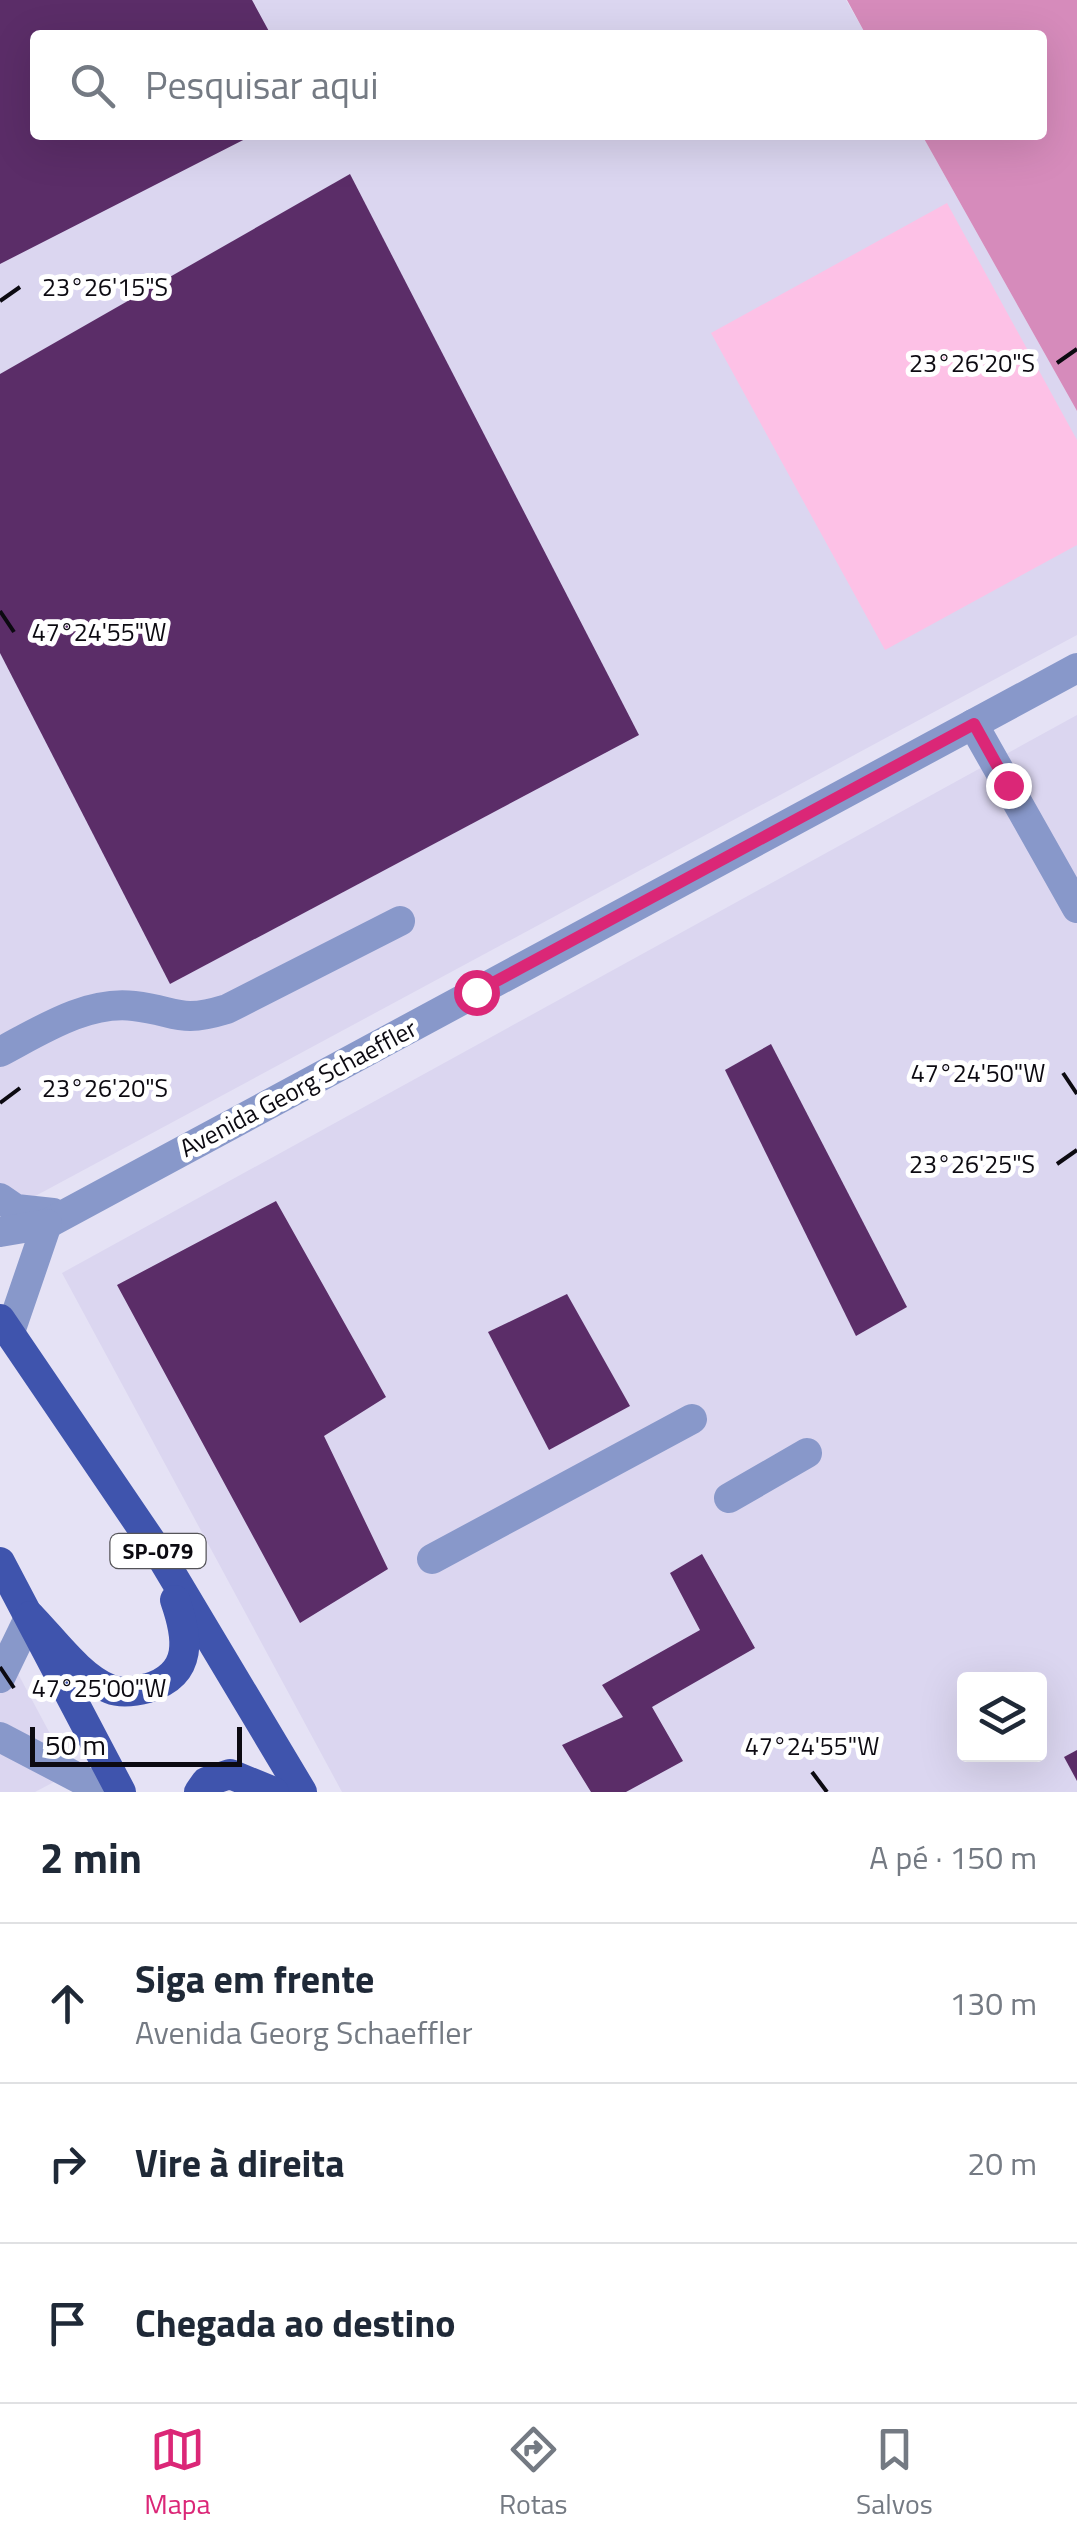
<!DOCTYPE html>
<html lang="pt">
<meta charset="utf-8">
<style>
body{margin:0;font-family:"Titillium Web",sans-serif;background:#f2f2f3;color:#1f2937}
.controls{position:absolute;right:30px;bottom:30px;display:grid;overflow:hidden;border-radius:10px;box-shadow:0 10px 40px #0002}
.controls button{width:90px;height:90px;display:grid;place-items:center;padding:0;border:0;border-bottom:2px solid #e0e1e3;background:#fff;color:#1f2937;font:50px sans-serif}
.scale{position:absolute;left:30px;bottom:25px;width:212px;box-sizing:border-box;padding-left:10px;border:5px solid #0c0a11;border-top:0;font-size:28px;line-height:35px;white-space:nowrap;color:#0c0a11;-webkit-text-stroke:8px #fff;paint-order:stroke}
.stop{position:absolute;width:30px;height:30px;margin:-22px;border:8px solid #db2777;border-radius:50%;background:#fff}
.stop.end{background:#db2777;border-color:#fff;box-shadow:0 2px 10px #0008}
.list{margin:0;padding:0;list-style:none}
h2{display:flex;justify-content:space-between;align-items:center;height:130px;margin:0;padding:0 40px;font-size:42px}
h2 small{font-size:32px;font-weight:400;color:#747a83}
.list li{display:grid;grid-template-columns:65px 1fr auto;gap:30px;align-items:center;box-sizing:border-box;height:160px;padding:0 40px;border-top:2px solid #e0e1e3}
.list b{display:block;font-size:38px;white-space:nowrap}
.list p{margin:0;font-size:32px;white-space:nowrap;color:#747a83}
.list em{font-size:32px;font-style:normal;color:#747a83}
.icon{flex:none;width:55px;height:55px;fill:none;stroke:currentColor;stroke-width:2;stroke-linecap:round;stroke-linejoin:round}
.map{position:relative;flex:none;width:1077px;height:1792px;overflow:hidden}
.search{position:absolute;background:#fff;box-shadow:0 10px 40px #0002;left:30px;right:30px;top:30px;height:110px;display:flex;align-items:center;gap:25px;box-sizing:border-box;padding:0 35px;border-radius:10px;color:#747a83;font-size:38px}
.sheet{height:610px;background:#fff}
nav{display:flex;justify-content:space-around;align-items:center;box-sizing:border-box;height:140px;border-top:2px solid #e0e1e3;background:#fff;font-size:28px;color:#747a83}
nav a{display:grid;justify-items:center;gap:5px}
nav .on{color:#db2777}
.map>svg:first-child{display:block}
</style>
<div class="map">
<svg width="1077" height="1792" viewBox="0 0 1077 1792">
<rect width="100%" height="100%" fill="#e5e2f5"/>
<g fill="#dbd6f0" fill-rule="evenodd">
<polygon points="0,0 846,0 866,35 35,35 35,135 922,135 1077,411 1077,635 0,1215"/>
<path d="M1077 715V1792H342L62 1273ZM964 1680H1040V1754H964Z"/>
<polygon points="0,1640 71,1773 35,1792 0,1792"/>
</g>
<polygon fill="#fdc1e6" points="947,203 1077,440 1077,545 885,650 711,333"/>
<polygon fill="#d68bbb" points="847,0 1077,0 1077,411 922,135 1042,135 1042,35 866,35"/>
<g fill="#5b2d68">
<polygon points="0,0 252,0 271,35 35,35 35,135 253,135 0,264"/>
<polygon points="350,174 639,735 170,984 0,653 0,374"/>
<polygon points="771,1044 907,1307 856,1336 725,1070"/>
<polygon points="276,1201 386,1397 324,1436 388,1569 300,1623 117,1285"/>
<polygon points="567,1294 630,1406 549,1450 488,1332"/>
<polygon points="702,1554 755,1648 652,1707 683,1761 626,1792 591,1792 562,1745 623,1717 602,1685 700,1630 670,1573"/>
<polygon points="1077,1750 1077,1781 1064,1757"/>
</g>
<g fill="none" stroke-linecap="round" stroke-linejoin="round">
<g stroke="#8898ca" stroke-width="30">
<polyline points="973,724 1077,908"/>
<path d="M0 1052C40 1031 87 1000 134 1006 178 1011 178 1024 227 1009L400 921"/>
<polyline points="0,1198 16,1209 53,1213"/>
<polyline points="47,1224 1077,668"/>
<polyline points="0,1232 47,1224 10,1332"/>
<polyline points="729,1498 807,1453"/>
<polyline points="432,1559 692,1419"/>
<polyline points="0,1678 30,1616"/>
<polyline points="0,1737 105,1792"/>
</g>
<g stroke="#3f54ad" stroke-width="30">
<polyline points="0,1319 159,1553 302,1792"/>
<polyline points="0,1562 121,1792"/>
<path d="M30 1616C52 1638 80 1678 110 1689 122 1694 137 1691 148 1688 194 1674 188 1637 175 1600"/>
<polyline points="199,1792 206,1782 230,1774 274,1792"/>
</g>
</g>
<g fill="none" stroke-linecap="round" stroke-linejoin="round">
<polyline stroke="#db2777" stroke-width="12" points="476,992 974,724 1008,785"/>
</g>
<path fill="none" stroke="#0c0a11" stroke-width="4" d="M0 301 20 287M1057 363 1077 349M0 611 14 632M1063 1073 1077 1094M0 1103 20 1088M1057 1164 1077 1150M0 1667 14 1688M812 1772 827 1792"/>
<g text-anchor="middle" stroke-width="10" stroke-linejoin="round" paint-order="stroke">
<rect fill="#fff" stroke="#555458" stroke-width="2.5" x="110.5" y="1534" width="95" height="34" rx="8"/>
<g font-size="22" font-weight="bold" fill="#0c0a11">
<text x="158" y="1559">SP-079</text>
</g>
<g font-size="25" fill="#0c0a11" stroke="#fff">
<text transform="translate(298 1088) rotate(-28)" y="9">Avenida Georg Schaeffler</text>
</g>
</g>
<g font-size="25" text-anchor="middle" fill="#0c0a11" stroke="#fff" stroke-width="10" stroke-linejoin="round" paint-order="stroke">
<text x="105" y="296">23°26'15"S</text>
<text x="972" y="372">23°26'20"S</text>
<text x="99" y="641">47°24'55"W</text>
<text x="978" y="1082">47°24'50"W</text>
<text x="105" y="1097">23°26'20"S</text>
<text x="972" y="1173">23°26'25"S</text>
<text x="99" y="1697">47°25'00"W</text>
<text x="812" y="1755">47°24'55"W</text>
</g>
</svg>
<div class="controls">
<button><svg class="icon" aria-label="layers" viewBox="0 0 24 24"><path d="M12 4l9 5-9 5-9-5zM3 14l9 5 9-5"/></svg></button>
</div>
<div class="scale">50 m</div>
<div class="stop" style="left:476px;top:992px"></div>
<div class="stop end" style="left:1008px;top:785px"></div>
<div class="search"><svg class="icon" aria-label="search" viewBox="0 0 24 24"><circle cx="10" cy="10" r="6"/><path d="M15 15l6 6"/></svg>Pesquisar aqui</div>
</div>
<section class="sheet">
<h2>2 min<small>A pé · 150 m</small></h2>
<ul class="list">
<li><svg class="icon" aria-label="ahead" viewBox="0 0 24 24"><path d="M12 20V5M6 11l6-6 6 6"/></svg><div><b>Siga em frente</b><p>Avenida Georg Schaeffler</p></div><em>130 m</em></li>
<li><svg class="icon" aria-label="right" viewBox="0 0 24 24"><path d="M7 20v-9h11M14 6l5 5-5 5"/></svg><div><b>Vire à direita</b></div><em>20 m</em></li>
<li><svg class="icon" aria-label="arrive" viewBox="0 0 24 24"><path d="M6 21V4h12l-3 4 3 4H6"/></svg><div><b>Chegada ao destino</b></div></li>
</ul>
</section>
<nav>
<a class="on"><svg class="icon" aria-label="map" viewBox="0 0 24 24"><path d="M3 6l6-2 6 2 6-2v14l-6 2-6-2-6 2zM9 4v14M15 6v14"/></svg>Mapa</a>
<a><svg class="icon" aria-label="directions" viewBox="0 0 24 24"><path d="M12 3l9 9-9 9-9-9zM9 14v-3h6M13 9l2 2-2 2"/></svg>Rotas</a>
<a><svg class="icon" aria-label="saved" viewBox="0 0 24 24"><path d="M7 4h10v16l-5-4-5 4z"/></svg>Salvos</a>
</nav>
